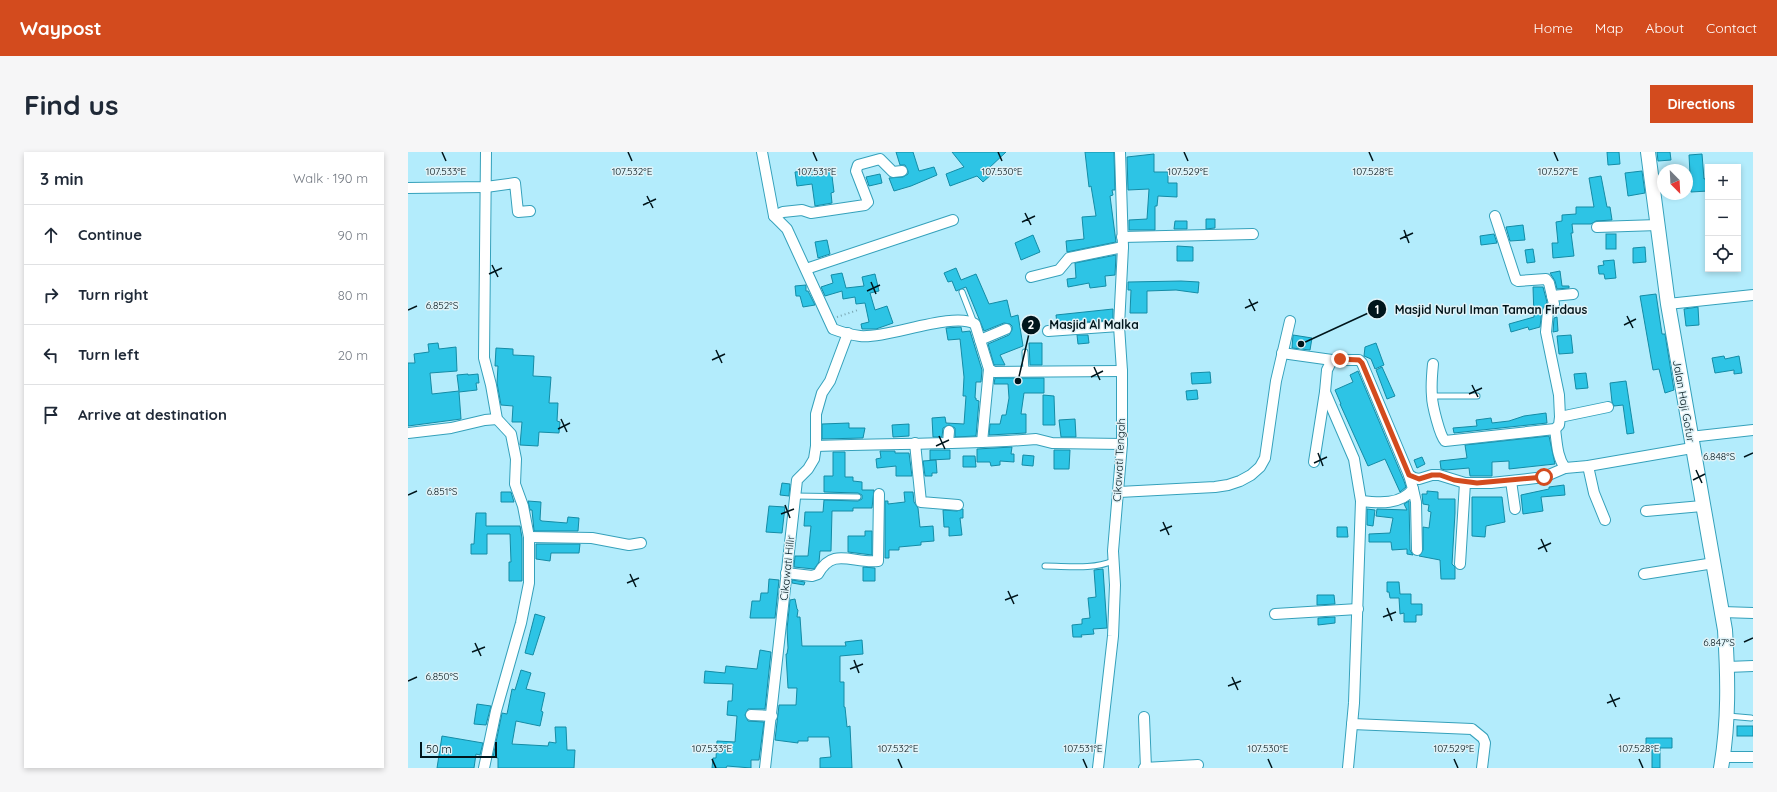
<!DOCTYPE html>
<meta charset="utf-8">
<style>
body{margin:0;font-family:Quicksand,sans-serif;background:#f6f6f7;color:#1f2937}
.controls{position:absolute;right:12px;top:12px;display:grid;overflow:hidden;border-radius:0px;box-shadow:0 2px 6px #0003}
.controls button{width:36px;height:36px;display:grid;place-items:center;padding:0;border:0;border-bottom:1px solid #e0e1e3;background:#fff;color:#1f2937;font:20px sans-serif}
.compass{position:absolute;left:1249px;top:12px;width:36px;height:36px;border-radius:50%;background:#fff;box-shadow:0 2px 6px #0003;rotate:156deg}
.scale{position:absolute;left:12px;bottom:10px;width:77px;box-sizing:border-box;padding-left:4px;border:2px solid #01151b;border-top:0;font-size:11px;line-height:14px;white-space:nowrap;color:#01151b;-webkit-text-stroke:3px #e0f2f7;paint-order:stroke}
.stop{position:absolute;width:12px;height:12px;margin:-9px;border:3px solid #d34b1e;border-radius:50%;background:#fff}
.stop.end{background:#d34b1e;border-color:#fff;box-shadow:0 1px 4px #0008}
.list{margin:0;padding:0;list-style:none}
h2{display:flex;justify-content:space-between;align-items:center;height:52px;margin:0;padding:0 16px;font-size:17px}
h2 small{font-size:13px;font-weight:400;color:#747a83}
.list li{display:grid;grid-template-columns:26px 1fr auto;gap:12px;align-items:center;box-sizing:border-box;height:60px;padding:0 16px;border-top:1px solid #e0e1e3}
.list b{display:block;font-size:15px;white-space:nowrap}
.list em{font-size:13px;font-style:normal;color:#747a83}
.icon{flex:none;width:22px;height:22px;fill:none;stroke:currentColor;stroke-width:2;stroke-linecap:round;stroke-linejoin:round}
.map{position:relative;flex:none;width:1345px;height:616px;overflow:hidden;border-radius:0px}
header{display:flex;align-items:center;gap:24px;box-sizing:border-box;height:56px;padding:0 20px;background:#d34b1e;color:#fff}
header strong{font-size:19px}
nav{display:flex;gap:22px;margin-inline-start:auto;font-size:14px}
.intro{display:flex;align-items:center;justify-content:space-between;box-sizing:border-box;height:96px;padding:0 24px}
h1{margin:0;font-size:28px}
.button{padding:10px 18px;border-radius:0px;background:#d34b1e;color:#fff;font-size:14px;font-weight:700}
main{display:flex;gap:24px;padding:0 24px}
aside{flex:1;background:#fff;border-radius:0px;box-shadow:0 2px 6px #0003}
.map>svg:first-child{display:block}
</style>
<header>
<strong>Waypost</strong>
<nav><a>Home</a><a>Map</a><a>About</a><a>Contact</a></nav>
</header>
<div class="intro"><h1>Find us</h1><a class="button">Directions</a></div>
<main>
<aside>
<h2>3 min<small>Walk · 190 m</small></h2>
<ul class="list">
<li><svg class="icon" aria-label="ahead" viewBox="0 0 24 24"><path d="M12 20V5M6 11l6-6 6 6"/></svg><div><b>Continue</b></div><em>90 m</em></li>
<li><svg class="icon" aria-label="right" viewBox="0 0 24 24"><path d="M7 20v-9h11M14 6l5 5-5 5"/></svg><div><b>Turn right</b></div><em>80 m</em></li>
<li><svg class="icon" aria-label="left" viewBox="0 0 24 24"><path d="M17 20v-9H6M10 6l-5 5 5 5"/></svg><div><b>Turn left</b></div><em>20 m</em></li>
<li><svg class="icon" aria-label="arrive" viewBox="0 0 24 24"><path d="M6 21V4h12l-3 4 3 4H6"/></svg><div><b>Arrive at destination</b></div></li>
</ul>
</aside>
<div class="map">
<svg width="1345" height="616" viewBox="0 0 1345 616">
<rect width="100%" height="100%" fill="#b3ecfc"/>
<g fill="#2dc4e5" stroke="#148ca6">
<polygon points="488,0 505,0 511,19 526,15 529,23 503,34 486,39 481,26 495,25 500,22 500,19 497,13 492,13"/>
<polygon points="544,0 598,0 580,17 584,22 575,30 569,24 542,34 538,22 556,15"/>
<polygon points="677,0 706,0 707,38 704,38 705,43 702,44 708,90 659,100 658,89 676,87 674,65 688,64 683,34 681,35"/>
<polygon points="1199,0 1211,0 1212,12 1200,13"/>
<polygon points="1249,0 1262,0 1263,8 1250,9"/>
<polygon points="746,2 746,20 760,20 760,31 769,31 769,45 750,44 749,54 747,54 747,78 721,78 721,68 739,67 741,37 720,38 719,5"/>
<polygon points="1294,2 1296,27 1300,26 1300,39 1283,40 1281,3"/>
<polygon points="423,16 426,40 423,41 424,51 407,54 404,32 389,34 387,20"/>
<polygon points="1234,19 1237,41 1220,44 1217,21"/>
<polygon points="472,22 474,31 461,34 458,25"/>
<polygon points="1193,24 1199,55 1202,55 1204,68 1188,69 1183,72 1164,72 1165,81 1163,81 1166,104 1145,106 1144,91 1150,91 1148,70 1154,69 1154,63 1168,62 1168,55 1186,55 1181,26"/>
<polygon points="798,67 807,67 807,76 798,77"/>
<polygon points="767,69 779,69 779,77 766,77"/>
<polygon points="1115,73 1117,88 1102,89 1098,75"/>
<polygon points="1086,82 1089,91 1073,93 1072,84"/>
<rect x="1198" y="82" width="10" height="15"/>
<polygon points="625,83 632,100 613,108 607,91"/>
<polygon points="419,88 422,102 410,106 407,90"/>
<polygon points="769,94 785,95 785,109 769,109"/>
<polygon points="1237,95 1238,110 1225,111 1225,96"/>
<polygon points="1125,97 1127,110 1119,111 1117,98"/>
<polygon points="708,103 707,123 697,124 698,134 682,136 681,131 660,135 659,127 668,126 667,111"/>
<polygon points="1206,108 1208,126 1197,127 1196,122 1191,122 1190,114 1196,113 1195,109"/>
<polygon points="548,116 553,128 568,122 581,152 599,148 603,165 610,163 615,194 592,203 597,213 586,213 580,192 601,183 604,178 604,174 602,172 596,171 576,179 558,135 548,139 544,129 540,130 536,121"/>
<polygon points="1152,119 1154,134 1161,134 1161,136 1149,137 1147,129 1142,121"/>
<polygon points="434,121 438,136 456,134 454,125 467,122 471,139 462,141 467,158 479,154 485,171 468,177 454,177 453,172 461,170 457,151 448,152 447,145 435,147 434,139 417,144 413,135 425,131 423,123"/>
<polygon points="773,129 791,130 790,141 768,138 739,139 739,161 722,161 723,138 720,138 720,130"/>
<polygon points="398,133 398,139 400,139 407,153 395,155 392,144 388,144 387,134"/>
<polygon points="1125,135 1135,135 1139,150 1134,158 1132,175 1121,178 1120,175 1103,180 1101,172 1126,165"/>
<polygon points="1248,142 1254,182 1257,182 1266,238 1257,241 1251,217 1245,218 1232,144"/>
<polygon points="1290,155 1291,173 1278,174 1276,157"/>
<polygon points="705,157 705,168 649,172 648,163"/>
<polygon points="1149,165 1150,179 1145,180 1146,166"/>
<polygon points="553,175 554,180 562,179 574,218 573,230 568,230 567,246 568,246 568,248 571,249 568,284 547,285 547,276 541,273 535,276 534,285 525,285 524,266 537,265 538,271 556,272 558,244 555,244 556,225 552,187 540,188 538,176"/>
<polygon points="669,183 680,183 681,191 670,192"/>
<polygon points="885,183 904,186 902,198 884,196"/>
<polygon points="1163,183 1165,201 1151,202 1149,184"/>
<polygon points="30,191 31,197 48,195 49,219 22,221 24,242 51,239 49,223 60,222 60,223 70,222 71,231 68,231 69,238 51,240 53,267 0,274 0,211 7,211 6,202 21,200 20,192"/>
<polygon points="621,191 634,191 634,213 622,213"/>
<polygon points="968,191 976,213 967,217 963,207 956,204 957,195"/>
<polygon points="88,196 105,197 105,203 126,204 125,224 143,225 141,251 150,251 149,269 152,270 151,281 131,280 130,294 112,293 114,270 104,270 105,254 93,253 89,231 90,214 87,214"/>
<polygon points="1316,204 1317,207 1331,204 1334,221 1326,222 1326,218 1307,221 1304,206"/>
<polygon points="974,215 987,244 979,247 968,218"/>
<polygon points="950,219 996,329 998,335 992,340 977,307 960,314 932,252 933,252 927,238 945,230 942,223"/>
<polygon points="802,220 803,231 784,232 783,221"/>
<polygon points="1178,221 1180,236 1168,237 1166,222"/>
<polygon points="587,226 636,226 636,241 616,241 613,262 618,262 618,281 581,283 582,272 592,272 594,263 598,263 601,246 600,232 586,232"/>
<polygon points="1218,229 1226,281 1219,282 1215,253 1206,254 1204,250 1202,231"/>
<polygon points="789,238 790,247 779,248 778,239"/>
<polygon points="635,243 646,244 647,273 635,273"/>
<polygon points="1138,261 1139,271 1046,281 1045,276 1069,274 1068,268 1083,266 1084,271 1101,269 1116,264"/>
<polygon points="667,267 668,285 653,285 651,268"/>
<polygon points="441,271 441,276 457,276 455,286 414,287 414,272"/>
<polygon points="501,272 501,284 485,285 484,273"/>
<polygon points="1141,284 1147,312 1101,317 1101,309 1084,310 1084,324 1062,324 1061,316 1038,318 1033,317 1032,309 1059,306 1057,293"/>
<polygon points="604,295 603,302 606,302 606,310 592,309 592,313 583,314 582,310 569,310 569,297"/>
<polygon points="522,298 542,298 542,307 522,308"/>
<polygon points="646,298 662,298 661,317 646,317"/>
<polygon points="472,299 487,299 487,301 501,301 504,324 488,324 488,314 469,316 468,307 473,306"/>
<polygon points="425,300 437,300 437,325 445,325 445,329 454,330 454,338 466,338 464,356 445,356 445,359 424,359 423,399 412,399 411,410 406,417 386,415 387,404 400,404 403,374 396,374 397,360 415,360 416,348 450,349 454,347 454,343 450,341 416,340 416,324 425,324"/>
<polygon points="615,303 626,304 625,314 614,313"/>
<polygon points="555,304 567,304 568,315 555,315"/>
<polygon points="1014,305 1017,312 1009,316 1006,308"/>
<polygon points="528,308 529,321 524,321 524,324 517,324 515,309"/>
<polygon points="374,331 382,332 381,344 372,343"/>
<polygon points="1156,333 1157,343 1133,345 1135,359 1115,362 1113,343 1141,337 1141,335"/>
<polygon points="1019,339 1030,340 1030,347 1047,347 1047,361 1044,412 1047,415 1047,427 1033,427 1032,408 1011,404 1015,398 1015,375 1021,376 1023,360 1020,359 1021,353 1015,352 1014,342 1019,342"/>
<polygon points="93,340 103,340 106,350 93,350"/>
<polygon points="496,340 505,340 506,350 510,356 512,375 525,374 526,389 513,390 513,393 491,395 491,398 481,398 481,406 477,406 477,349 480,349 480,352 497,350"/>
<polygon points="1064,345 1094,345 1097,370 1078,374 1077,385 1064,384"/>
<polygon points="120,349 133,350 132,368 134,369 159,371 160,365 171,366 170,379 126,379 124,358 122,358"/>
<polygon points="1001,349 1002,398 1005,403 999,402 999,397 984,398 983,390 961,390 961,382 982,381 985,366 968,364 969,357 999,358 996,352"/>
<polygon points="361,354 377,355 374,381 358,380"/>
<polygon points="555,357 555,366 552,366 554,383 541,384 541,375 536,375 535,358 549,359"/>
<polygon points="959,357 967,358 965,374 959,373"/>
<polygon points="68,361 78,361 78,374 112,374 114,386 114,429 101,429 101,410 103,410 102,382 79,382 79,402 63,402 63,392 66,392"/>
<polygon points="929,375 939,375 940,385 929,385"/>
<polygon points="457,379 464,379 464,403 440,400 440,384 457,384"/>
<polygon points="128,392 172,392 171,401 143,401 142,409 128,407"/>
<polygon points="455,415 467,416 467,429 455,429"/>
<polygon points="695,417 699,476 685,477 686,482 673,483 674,485 665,485 664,473 674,472 674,467 682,466 680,446 688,445 686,418"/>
<polygon points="361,427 371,428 367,466 342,466 344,449 352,449 353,441 360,441"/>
<polygon points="384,428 397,430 396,433 384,431"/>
<polygon points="979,430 991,430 992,442 1003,442 1003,452 1014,452 1014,463 1008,463 1008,470 996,470 996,461 992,462 991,446 982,446 981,440 979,440"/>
<polygon points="909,443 926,443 927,452 909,453"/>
<polygon points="387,447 389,457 390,458 389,465 392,465 394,494 438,494 437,490 454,488 455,502 432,504 432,530 436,530 436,555 437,555 439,575 442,574 444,616 412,616 412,606 423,605 421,585 400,585 400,589 390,589 390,591 367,588 371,553 388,553 389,536 380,536 378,502 379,502 380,496 379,477 382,448"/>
<polygon points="127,462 137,465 125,503 117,501"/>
<polygon points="927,465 927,471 910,473 910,466"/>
<polygon points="352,498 363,500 357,557 340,557 337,563 340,569 356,570 351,608 343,608 343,616 319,614 318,616 304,616 305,606 308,606 309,589 327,590 329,564 319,563 320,549 324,549 325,532 296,531 297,519 317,521 318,514 349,517"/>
<polygon points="113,518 123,521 118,537 137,541 133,559 135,560 132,574 108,569 104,592 140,594 141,590 148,591 147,575 158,575 159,598 167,598 166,616 90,616 90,606 85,605 94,561 99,562 104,537 107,538"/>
<polygon points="69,552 83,554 78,573 66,572"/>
<rect x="1329" y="574" width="16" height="10"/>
<polygon points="34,584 75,591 72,603 68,602 66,616 29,616"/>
<polygon points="1238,586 1264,586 1264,596 1252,596 1252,616 1244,616 1244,596 1238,597"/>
</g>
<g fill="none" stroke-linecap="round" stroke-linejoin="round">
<g stroke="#35a1bb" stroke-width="7">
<g id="lane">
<polyline points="554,140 566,171"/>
<polyline points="617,200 618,220"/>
<polyline points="1024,244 1069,244"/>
<polyline points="387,344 450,345"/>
<path d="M637 414C659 414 684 418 705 409"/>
<polyline points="1320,564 1343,566"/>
</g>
</g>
<g stroke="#35a1bb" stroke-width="12">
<g id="street">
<path d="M354 0 366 64 379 77 425 177C433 180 443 183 452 184 479 187 545 159 567 172L581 217 586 220 714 219"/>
<polyline points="0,36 78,35 107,31 110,60 122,59"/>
<polyline points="366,64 375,60 394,58 403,61 457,53 460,50 448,19 450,13 472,7 485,20 494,19"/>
<polyline points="1087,64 1108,128 1110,129 1138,127 1141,131 1146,152 1140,159 1138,180 1151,243 1152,265"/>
<polyline points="1189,75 1250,73"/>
<polyline points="714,85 845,82"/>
<polyline points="398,117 545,68"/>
<polyline points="623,125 651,118 661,106 715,95"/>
<polyline points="1144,144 1165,142"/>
<polyline points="1260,152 1345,143"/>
<polyline points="640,179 711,174"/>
<polyline points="572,188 598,177"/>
<path d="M874 201 924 208H951L954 211 1001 323 1005 337C993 353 971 351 953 349"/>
<polyline points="924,208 919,218 917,240 946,307 953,349 946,551 940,616"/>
<path d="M1025 212C1024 222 1023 234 1024 244 1024 253 1032 284 1037 289L1147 277 1151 273 1152 265 1200 255"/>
<path d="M1147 277C1149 291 1149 305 1157 316"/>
<polyline points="0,281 43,276 77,268 89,267"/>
<polyline points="1282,285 1345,278"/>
<polyline points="574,290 581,217"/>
<polyline points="507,291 513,350 550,353"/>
<polyline points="540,291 541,279"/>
<path d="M408 294C482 291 555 293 628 287L644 291 714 292"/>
<polyline points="906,310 917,240"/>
<polyline points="1180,314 1186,341 1197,368"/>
<polyline points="1001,323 1006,326 1011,327 1024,323 1031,323 1057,331 1083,331 1120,327 1136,325 1157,316 1180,314 1284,296"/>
<polyline points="1103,329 1107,357"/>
<polyline points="1005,337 1008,350 1009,398"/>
<polyline points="711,340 807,335 820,333 832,329 843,323 852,315 857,306 868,229 882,169"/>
<polyline points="1238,359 1294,354"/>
<polyline points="121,385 184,386 221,393 233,391"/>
<polyline points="1052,412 1057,331"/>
<path d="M378 421 404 424 410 422C425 394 445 412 470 409L471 342"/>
<polyline points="1236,422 1306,411"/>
<polyline points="1314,460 1345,461"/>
<polyline points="867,462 950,457"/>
<polyline points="1319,515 1345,514"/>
<polyline points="343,563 364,564"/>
<polyline points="736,565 738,616"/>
<polyline points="944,572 1064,577 1075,586 1077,591 1074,616"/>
<polyline points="1315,605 1345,605"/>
<polyline points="76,616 88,559 113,471 121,431 121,385 115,354 107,332 108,307 103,282 89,267 83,233 76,206 78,0"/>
<polyline points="357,616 389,328 400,317 406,307 408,294 408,262 414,241 422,229 440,181"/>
<polyline points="690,616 705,484 707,433 705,399 714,292 714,219 711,174 715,95 712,0"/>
<polyline points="736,616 790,613"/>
</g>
</g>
<g stroke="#35a1bb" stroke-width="16">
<path id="secondary" d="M1240 0 1260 152 1317 478C1320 525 1321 570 1313 616"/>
</g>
<polyline stroke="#79a6b2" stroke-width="2" stroke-dasharray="1 3" stroke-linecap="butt" points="429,165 450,158"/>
<use href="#lane" stroke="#fff" stroke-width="5"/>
<use href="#street" stroke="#fff" stroke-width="10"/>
<use href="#secondary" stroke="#fff" stroke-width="14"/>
</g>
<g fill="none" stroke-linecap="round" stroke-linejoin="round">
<polyline stroke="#d34b1e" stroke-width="5" points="932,207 951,208 954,211 1001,323 1011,327 1024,323 1032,323 1046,328 1069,331 1136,325"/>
</g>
<path fill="none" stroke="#01151b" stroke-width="1.5" d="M34 0 38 9M220 0 224 9M405 0 409 9M590 0 594 9M776 0 780 9M961 0 965 9M1146 0 1150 9M239 44 245 56M235 53 248 47M617 61 623 73M614 70 627 64M996 78 1001 91M992 87 1005 81M84 113 90 125M81 122 94 116M463 130 468 142M459 139 472 133M841 147 847 159M837 156 850 150M0 158 9 154M1219 164 1225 176M1216 173 1228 167M308 198 314 211M304 208 317 202M686 215 692 228M683 225 695 219M1064 233 1070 245M1061 242 1074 236M153 267 159 280M150 277 162 271M531 284 537 297M528 294 541 288M910 301 915 314M1336 305 1345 301M906 311 919 305M1288 318 1294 331M1285 328 1297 322M0 343 9 339M377 353 382 366M373 362 386 357M755 370 761 383M752 379 764 374M1133 387 1139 400M1130 397 1143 391M222 422 228 435M219 431 231 426M600 439 606 452M597 448 610 443M979 456 984 469M975 465 988 460M1336 490 1345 486M67 491 73 504M64 500 77 495M446 508 451 521M442 517 455 512M824 525 830 538M0 529 9 525M820 534 833 529M1202 542 1208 555M1199 551 1212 546M304 607 308 616M490 607 494 616M675 607 679 616M860 607 864 616M1046 607 1050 616M1231 607 1235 616"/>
<g text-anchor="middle" stroke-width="3" stroke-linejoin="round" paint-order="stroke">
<g font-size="11" fill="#01151b" stroke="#e0f2f7">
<text transform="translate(1276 249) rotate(80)" y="4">Jalan Haji Gofur</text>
<text transform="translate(711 308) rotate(-87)" y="4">Cikawati Tengah</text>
<text transform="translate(379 416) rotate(-84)" y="4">Cikawati Hilir</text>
</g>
</g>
<g font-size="10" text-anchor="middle" fill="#01151b" stroke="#e0f2f7" stroke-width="3" stroke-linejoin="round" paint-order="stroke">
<text x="38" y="23">107.533°E</text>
<text x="224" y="23">107.532°E</text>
<text x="409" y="23">107.531°E</text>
<text x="594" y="23">107.530°E</text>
<text x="780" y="23">107.529°E</text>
<text x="965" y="23">107.528°E</text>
<text x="1150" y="23">107.527°E</text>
<text x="34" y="157">6.852°S</text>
<text x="1311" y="308">6.848°S</text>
<text x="34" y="343">6.851°S</text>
<text x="1311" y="494">6.847°S</text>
<text x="34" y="528">6.850°S</text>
<text x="304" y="600">107.533°E</text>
<text x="490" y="600">107.532°E</text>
<text x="675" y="600">107.531°E</text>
<text x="860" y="600">107.530°E</text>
<text x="1046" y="600">107.529°E</text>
<text x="1231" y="600">107.528°E</text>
</g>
<path fill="none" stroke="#01151b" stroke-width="1.5" d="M893 192L969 157M610 229L623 173"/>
<g fill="#01151b" stroke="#e0f2f7" stroke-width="1.5">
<circle cx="893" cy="192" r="4"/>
<circle cx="610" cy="229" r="4"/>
<circle cx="969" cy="157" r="10"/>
<circle cx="623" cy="173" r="10"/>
</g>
<g font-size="12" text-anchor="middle" font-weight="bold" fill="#fff">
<text x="969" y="162">1</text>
<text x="623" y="177">2</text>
</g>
<g font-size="12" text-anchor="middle" font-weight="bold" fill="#01151b" stroke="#e0f2f7" stroke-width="3" stroke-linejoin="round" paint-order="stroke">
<text x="1083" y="162">Masjid Nurul Iman Taman Firdaus</text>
<text x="686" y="177">Masjid Al Malka</text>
</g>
</svg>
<div class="controls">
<button>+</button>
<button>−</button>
<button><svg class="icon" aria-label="locate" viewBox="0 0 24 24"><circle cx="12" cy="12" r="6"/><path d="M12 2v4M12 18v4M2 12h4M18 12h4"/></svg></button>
</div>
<svg class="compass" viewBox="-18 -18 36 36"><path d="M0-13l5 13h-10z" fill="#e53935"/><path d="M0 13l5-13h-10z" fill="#747a83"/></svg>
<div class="scale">50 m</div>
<div class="stop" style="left:1136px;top:325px"></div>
<div class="stop end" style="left:932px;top:207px"></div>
</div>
</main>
